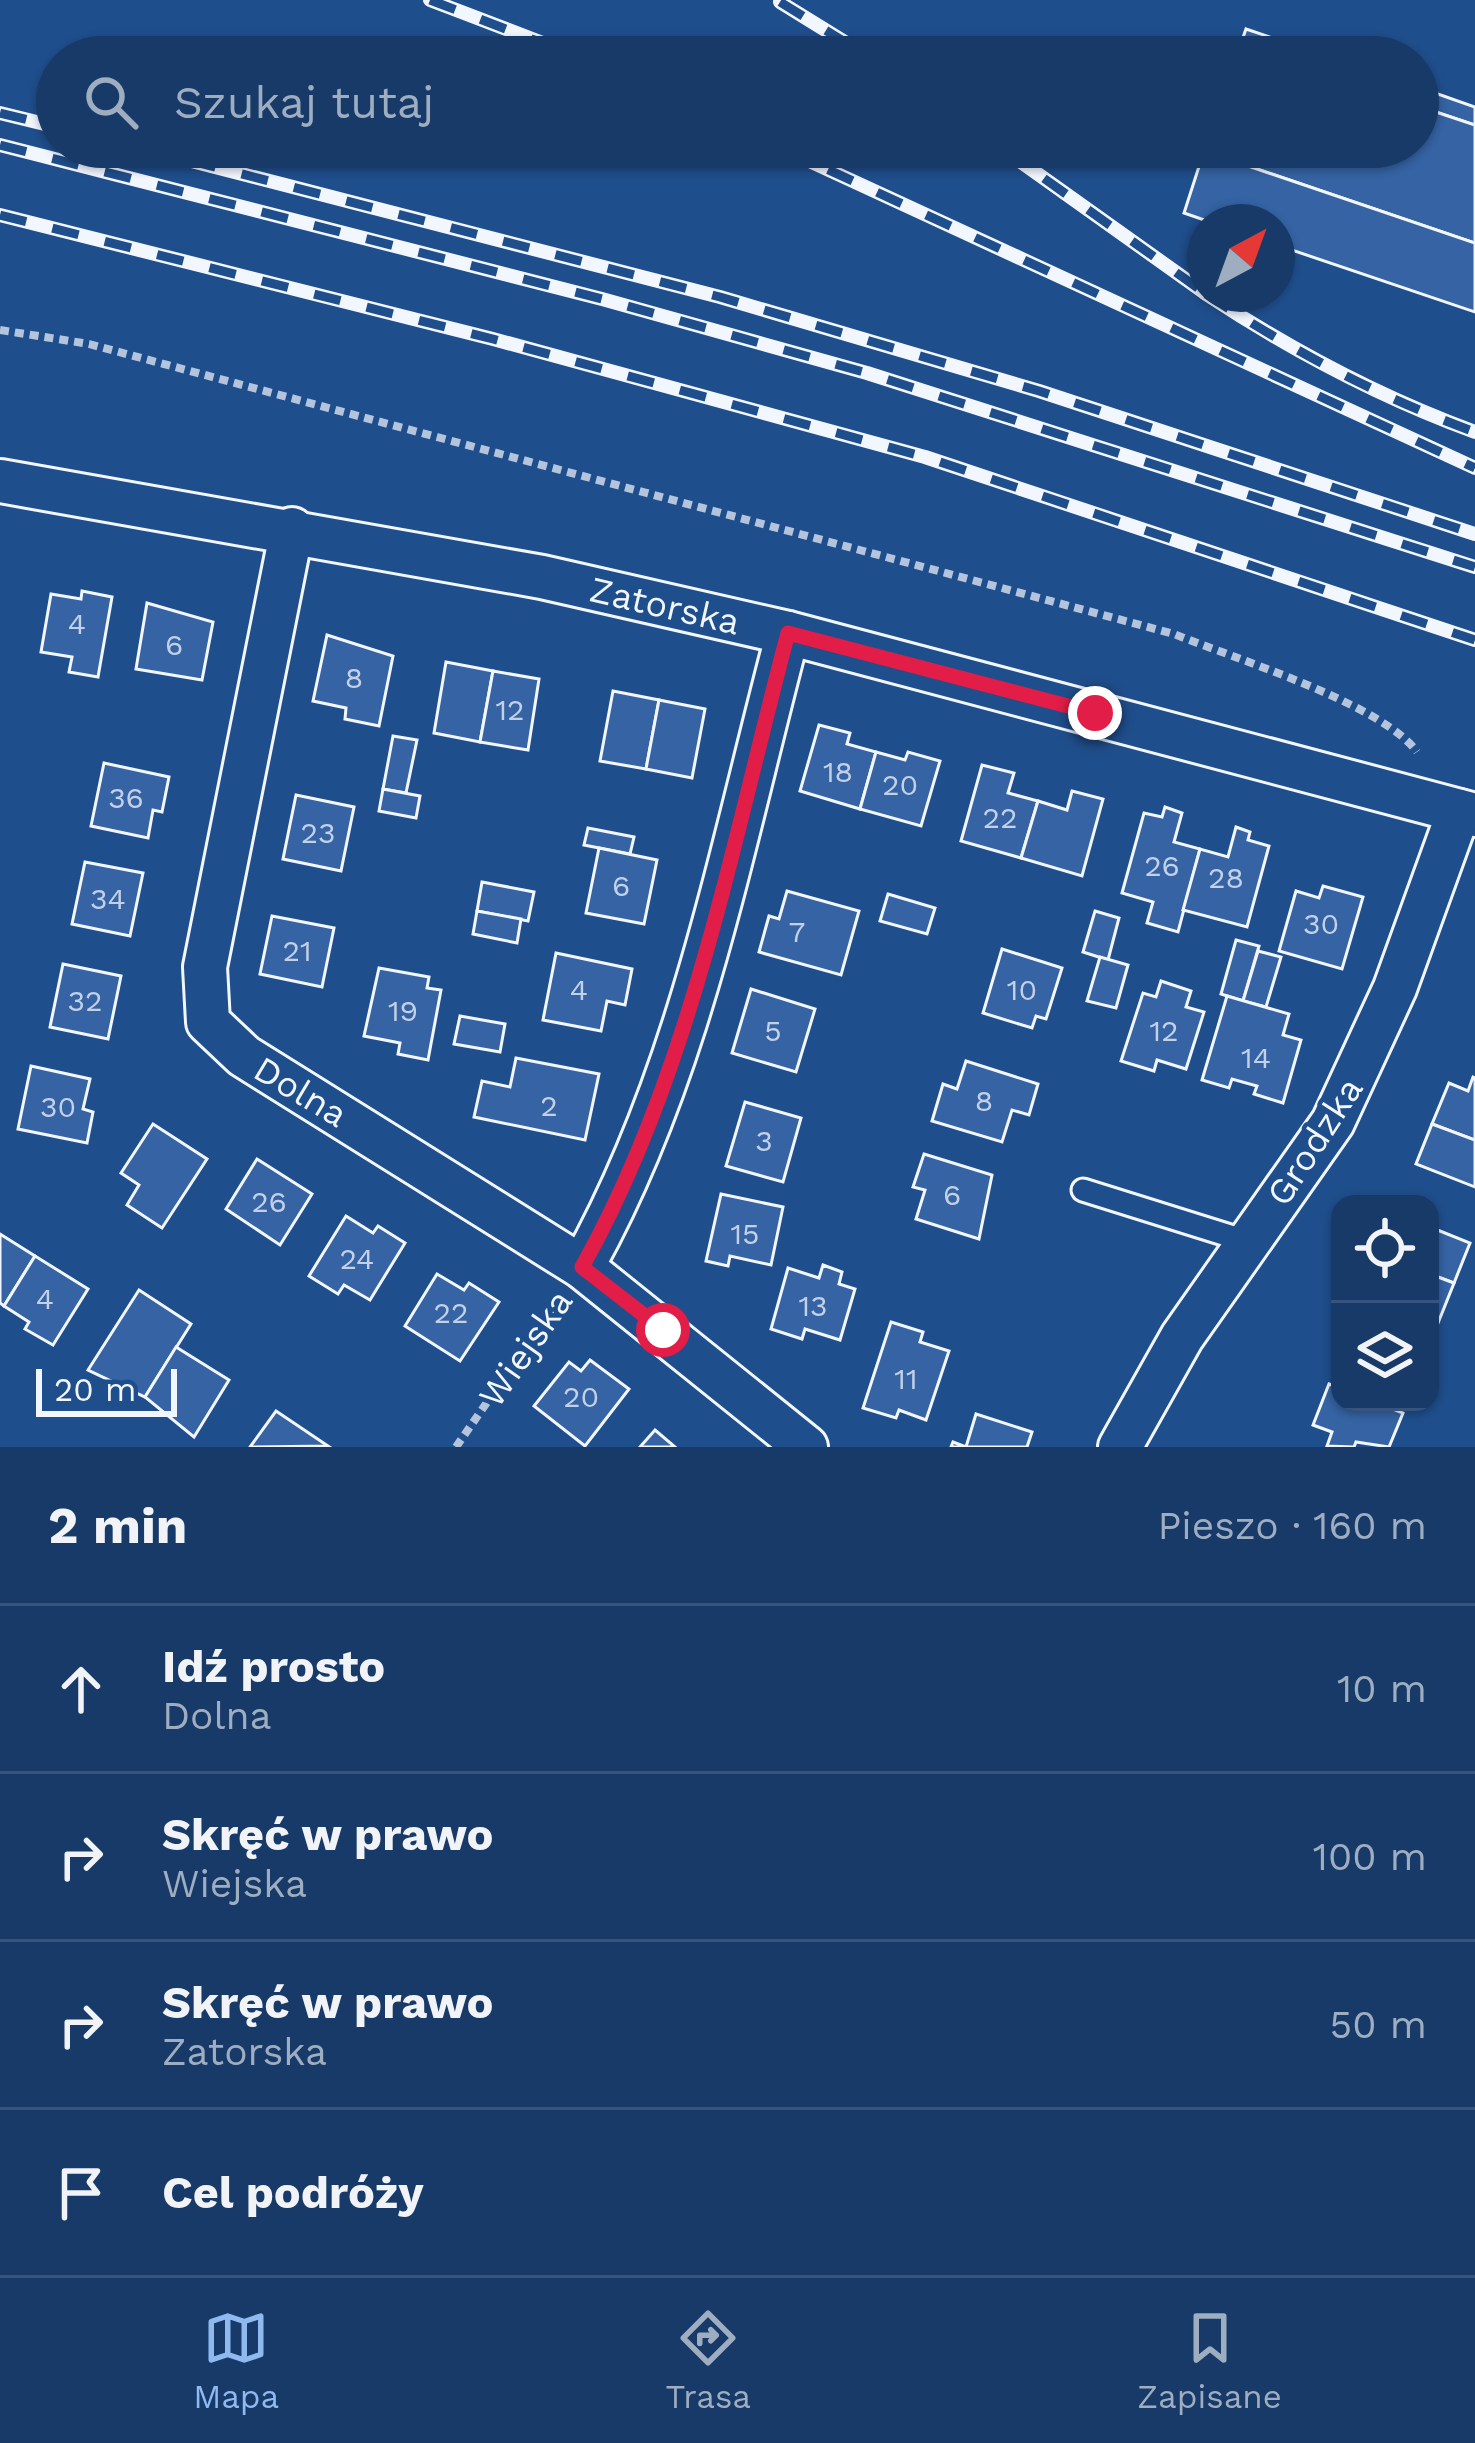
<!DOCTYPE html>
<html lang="pl">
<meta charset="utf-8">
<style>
body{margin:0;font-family:"Work Sans",sans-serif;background:#20416f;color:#f1f3f6}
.controls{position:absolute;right:36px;bottom:36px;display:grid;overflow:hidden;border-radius:24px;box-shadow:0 3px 9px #0004}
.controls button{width:108px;height:108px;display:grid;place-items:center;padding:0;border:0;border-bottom:3px solid #36547d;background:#173a69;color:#f1f3f6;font:60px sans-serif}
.compass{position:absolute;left:1187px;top:204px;width:108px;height:108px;border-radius:50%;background:#173a69;box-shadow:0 3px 9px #0004;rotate:41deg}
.scale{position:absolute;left:36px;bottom:30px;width:141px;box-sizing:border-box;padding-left:12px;border:6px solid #f2f6ff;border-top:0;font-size:33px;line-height:42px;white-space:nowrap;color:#f2f6ff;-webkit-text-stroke:9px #1f4e8c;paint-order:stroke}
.stop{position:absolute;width:36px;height:36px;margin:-27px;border:9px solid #e11d48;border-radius:50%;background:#fff}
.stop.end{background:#e11d48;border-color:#fff;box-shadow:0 3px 12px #0008}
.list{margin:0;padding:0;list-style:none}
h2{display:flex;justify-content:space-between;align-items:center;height:156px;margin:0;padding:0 48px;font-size:51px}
h2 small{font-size:39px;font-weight:400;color:#9eadc0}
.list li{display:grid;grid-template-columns:78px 1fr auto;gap:36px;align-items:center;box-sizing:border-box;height:168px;padding:0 48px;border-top:3px solid #36547d}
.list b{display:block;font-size:45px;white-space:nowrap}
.list p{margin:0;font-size:39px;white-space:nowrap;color:#9eadc0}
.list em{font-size:39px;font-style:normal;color:#9eadc0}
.icon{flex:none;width:66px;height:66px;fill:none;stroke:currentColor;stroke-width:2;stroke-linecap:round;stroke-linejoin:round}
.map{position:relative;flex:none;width:1475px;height:1447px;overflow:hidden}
.search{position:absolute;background:#173a69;box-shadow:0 3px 9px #0004;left:36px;right:36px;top:36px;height:132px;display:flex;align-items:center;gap:30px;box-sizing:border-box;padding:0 42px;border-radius:66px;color:#9eadc0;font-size:45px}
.sheet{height:828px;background:#173a69}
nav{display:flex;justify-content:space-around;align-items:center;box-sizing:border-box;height:168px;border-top:3px solid #36547d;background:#173a69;font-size:33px;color:#9eadc0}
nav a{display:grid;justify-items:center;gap:6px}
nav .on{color:#90b9f0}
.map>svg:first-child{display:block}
</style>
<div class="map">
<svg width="1475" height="1447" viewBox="0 0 1475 1447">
<rect width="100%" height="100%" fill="#1f4e8c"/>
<g fill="#3563a3" stroke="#f2f6ff" stroke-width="3">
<polygon points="1246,29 1329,57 1274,57 1240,46"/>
<polygon points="1418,87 1475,107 1475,125 1418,106"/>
<polygon points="1418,106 1475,125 1475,243 1204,151 1206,147 1418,147"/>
<polygon points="1204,151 1475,243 1475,312 1277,245 1277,222 1210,222 1184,213"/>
<polygon points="82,591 112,597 98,677 69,672 72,657 41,652 51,594 81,599"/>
<polygon points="147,603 213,622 202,680 136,669"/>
<polygon points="327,635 393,656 379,726 345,719 346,708 313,701"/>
<polygon points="446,662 493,671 480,742 434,733"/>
<polygon points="493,671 539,679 528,750 480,742"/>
<polygon points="613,691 659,700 646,769 600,761"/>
<polygon points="659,700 705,709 692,778 646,769"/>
<polygon points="819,725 850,733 847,744 876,752 860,809 800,791"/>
<polygon points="393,736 417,740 406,793 383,789"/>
<polygon points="876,752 905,760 908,752 940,761 921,826 860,809"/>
<polygon points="104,763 169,777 162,812 153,810 148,838 91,826"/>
<polygon points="982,765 1014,773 1008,793 1038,801 1021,858 961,841"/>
<polygon points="383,789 420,796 416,818 379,811"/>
<polygon points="1072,791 1103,799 1082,876 1021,858 1038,801 1067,810"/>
<polygon points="296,795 354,807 341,871 283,859"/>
<polygon points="1165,807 1182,813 1174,842 1200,849 1178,932 1147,923 1153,902 1122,893 1144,813 1162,817"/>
<polygon points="1236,827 1250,832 1248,840 1269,846 1247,927 1183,910 1200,849 1228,857"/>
<polygon points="588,828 634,837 630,854 584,845"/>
<polygon points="599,848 657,860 644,924 586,913"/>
<polygon points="85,862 143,873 130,936 72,924"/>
<polygon points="482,882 534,892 528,921 477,911"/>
<polygon points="1323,886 1363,897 1342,969 1279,951 1296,891 1319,898"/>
<polygon points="787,891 859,911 841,975 759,952 769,916 779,919"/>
<polygon points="888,894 935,908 927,934 880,921"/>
<polygon points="477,911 521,919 517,943 473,934"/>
<polygon points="1095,911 1119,918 1108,960 1083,952"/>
<polygon points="272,916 334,928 322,987 260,974"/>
<polygon points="1236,940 1259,946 1243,1001 1221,994"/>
<polygon points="1002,949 1062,968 1046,1019 1036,1016 1032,1028 983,1013"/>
<polygon points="1258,951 1281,957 1266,1007 1243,1001"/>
<polygon points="556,953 632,969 625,1005 607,1001 601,1031 543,1020"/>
<polygon points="1100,957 1128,965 1116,1008 1087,1001"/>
<polygon points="63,964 121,976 108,1039 50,1027"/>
<polygon points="379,968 429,977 427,988 441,990 428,1060 398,1054 400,1043 364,1036"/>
<polygon points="1161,981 1191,991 1186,1007 1204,1012 1186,1069 1157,1060 1154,1071 1121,1061 1143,993 1156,997"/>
<polygon points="751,989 815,1009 796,1072 732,1053"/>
<polygon points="1227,996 1289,1014 1283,1035 1301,1040 1283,1103 1254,1094 1257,1086 1232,1079 1229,1088 1202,1080"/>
<polygon points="460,1016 505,1024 500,1052 454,1044"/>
<polygon points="516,1058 599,1074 585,1140 474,1117 482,1081 510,1087"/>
<polygon points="966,1061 1038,1084 1029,1115 1012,1110 1002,1142 932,1121 943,1084 957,1089"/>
<polygon points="31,1066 90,1079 83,1109 93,1112 87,1143 18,1129"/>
<polygon points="1473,1077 1475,1078 1475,1140 1432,1124 1449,1083 1468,1091"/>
<polygon points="745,1102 801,1118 783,1182 726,1166"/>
<polygon points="153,1124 207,1159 162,1228 127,1205 139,1185 121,1173"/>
<polygon points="1432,1124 1475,1140 1475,1187 1416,1164"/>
<polygon points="924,1154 992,1175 979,1239 916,1219 925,1190 913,1187"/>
<polygon points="257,1159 312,1194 280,1245 226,1209"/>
<polygon points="721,1194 783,1207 771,1265 730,1256 728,1266 706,1261"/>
<polygon points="346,1216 373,1233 378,1226 405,1243 370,1300 344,1285 338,1294 309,1276"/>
<polygon points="1430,1227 1470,1243 1454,1283 1430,1274"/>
<polygon points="0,1234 35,1256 4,1306 0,1303"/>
<polygon points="35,1256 88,1289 53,1345 25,1329 29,1322 4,1306"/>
<polygon points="823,1265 842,1272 839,1284 855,1289 840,1340 805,1329 802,1339 771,1329 788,1268 819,1278"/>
<polygon points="437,1274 464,1290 469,1283 499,1302 460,1361 405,1326"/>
<polygon points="1430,1274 1454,1283 1438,1323 1430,1320"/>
<polygon points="139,1290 191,1324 145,1397 88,1370"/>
<polygon points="891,1322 923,1332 920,1342 949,1351 926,1420 899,1410 896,1418 863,1408"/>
<polygon points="176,1347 229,1380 194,1437 145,1397"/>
<polygon points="590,1360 629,1389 585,1446 534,1406 569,1362 581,1371"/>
<polygon points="1329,1384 1340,1388 1340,1402 1375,1402 1403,1413 1389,1447 1356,1442 1354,1447 1327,1446 1332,1432 1313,1425"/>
<polygon points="276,1411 328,1446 250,1447"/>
<polygon points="976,1414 1032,1432 1027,1447 951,1447 953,1442 966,1447"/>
<polygon points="655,1430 675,1447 640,1447"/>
</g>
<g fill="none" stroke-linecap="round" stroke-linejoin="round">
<g stroke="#f2f6ff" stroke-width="27">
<polyline id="service" points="1083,1190 1246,1241"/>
</g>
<g stroke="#f2f6ff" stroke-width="48">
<g id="minor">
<polyline points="0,481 542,577 788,633 1475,815"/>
<polyline points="292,529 205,967 208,1022 244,1056 582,1267 806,1447"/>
<path d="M582 1267C691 1073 731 847 788 633"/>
<polyline points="1120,1447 1182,1337 1333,1122 1395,988 1459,811"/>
</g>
</g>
<g stroke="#b3c4dc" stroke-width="8" stroke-dasharray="9 6" stroke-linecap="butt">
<path d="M0 330 89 344 1174 634C1233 658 1383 704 1417 752"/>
<polyline points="456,1447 558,1300"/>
</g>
<use href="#service" stroke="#1f4e8c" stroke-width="21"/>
<use href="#minor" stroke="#1f4e8c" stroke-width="42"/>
<g stroke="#f2f6ff" stroke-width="14">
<g id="rail">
<polyline points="430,0 579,57"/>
<polyline points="780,2 869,57"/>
<polyline points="0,113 57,127"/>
<polyline points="0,145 602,299 867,373 1475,567"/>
<polyline points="137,147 720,297 1039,391 1475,534"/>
<polyline points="779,147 1475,468"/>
<polyline points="1000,147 1205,293"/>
<polyline points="0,215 493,339 925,457 1475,640"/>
<path d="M1206 294C1291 350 1379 397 1475 432"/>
</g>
</g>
<use href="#rail" stroke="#1f4e8c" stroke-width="9" stroke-dasharray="27" stroke-linecap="butt"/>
</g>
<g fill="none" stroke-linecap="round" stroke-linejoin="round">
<path stroke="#e11d48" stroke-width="15" d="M663 1330 582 1267C691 1073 731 847 788 633L1095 713"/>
</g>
<g text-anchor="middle" stroke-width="9" stroke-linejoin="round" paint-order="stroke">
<g font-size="30" fill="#c3d1e8">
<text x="77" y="634">4</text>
<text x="174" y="655">6</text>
<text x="354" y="688">8</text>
<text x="510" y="720">12</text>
<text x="838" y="782">18</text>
<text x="900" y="795">20</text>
<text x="126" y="808">36</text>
<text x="1000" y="828">22</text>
<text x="318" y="843">23</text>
<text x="1162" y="876">26</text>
<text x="1226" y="888">28</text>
<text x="621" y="896">6</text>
<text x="108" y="909">34</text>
<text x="1321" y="934">30</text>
<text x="797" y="942">7</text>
<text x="297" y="961">21</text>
<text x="579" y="1000">4</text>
<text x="1022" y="1000">10</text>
<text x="85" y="1011">32</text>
<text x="403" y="1021">19</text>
<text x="773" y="1041">5</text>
<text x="1164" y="1041">12</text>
<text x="1256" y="1068">14</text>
<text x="984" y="1111">8</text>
<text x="549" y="1116">2</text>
<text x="58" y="1117">30</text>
<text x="764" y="1151">3</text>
<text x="952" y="1205">6</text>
<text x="269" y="1212">26</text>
<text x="745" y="1244">15</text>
<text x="357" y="1269">24</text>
<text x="45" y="1309">4</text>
<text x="813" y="1316">13</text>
<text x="451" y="1323">22</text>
<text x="906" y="1389">11</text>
<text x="581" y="1407">20</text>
</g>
<g font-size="36" fill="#f2f6ff" stroke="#1f4e8c">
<text transform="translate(665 605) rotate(13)" y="13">Zatorska</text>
<text transform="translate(301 1091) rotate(31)" y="13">Dolna</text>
<text transform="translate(1314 1141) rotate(-57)" y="13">Grodzka</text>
<text transform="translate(525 1348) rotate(-55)" y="13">Wiejska</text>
</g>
</g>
</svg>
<div class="controls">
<button><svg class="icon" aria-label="locate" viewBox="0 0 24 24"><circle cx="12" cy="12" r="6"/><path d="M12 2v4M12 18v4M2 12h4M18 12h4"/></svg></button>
<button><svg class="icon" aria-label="layers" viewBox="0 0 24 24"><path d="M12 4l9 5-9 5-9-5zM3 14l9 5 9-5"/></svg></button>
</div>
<svg class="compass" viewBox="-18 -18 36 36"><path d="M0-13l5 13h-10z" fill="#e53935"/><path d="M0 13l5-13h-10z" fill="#9eadc0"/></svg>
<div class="scale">20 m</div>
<div class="stop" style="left:663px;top:1330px"></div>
<div class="stop end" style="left:1095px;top:713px"></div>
<div class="search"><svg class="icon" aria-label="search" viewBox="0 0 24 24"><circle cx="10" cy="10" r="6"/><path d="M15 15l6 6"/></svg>Szukaj tutaj</div>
</div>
<section class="sheet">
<h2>2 min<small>Pieszo · 160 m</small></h2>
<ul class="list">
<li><svg class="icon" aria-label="ahead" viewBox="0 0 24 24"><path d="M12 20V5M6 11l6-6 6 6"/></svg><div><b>Idź prosto</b><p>Dolna</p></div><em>10 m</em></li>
<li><svg class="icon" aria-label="right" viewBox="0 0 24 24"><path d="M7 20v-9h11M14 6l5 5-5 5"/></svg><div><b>Skręć w prawo</b><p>Wiejska</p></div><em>100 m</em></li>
<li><svg class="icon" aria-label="right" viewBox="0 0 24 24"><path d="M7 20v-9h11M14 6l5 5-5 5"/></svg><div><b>Skręć w prawo</b><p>Zatorska</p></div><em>50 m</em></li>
<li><svg class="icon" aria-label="arrive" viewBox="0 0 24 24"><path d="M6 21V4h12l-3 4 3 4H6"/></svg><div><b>Cel podróży</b></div></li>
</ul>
</section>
<nav>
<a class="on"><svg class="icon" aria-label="map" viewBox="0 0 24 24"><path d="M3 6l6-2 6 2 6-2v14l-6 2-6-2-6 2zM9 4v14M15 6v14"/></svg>Mapa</a>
<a><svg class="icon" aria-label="directions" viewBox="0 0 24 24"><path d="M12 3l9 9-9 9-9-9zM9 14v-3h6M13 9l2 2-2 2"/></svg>Trasa</a>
<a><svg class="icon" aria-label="saved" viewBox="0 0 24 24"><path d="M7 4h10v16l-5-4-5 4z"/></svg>Zapisane</a>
</nav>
